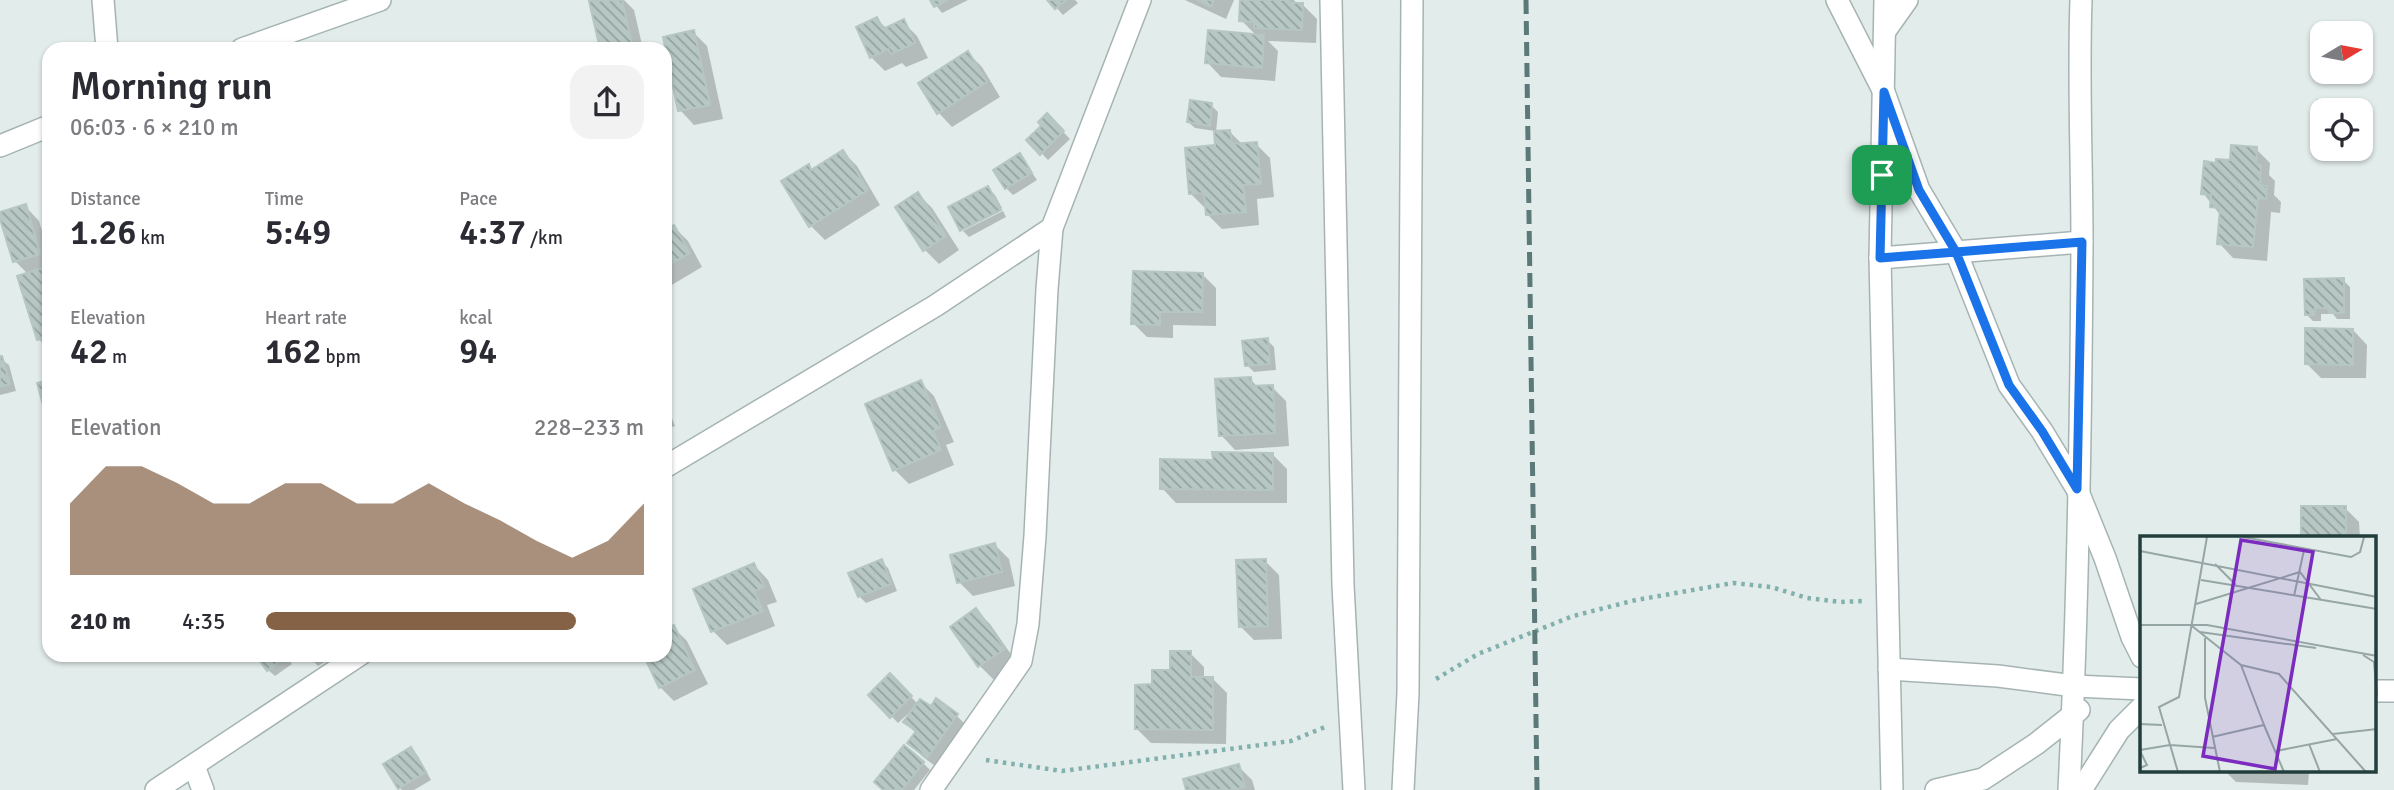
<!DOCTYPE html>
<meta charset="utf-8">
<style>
body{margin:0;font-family:Signika,sans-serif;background:#f2f2f3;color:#2b2b33;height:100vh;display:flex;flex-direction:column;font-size:26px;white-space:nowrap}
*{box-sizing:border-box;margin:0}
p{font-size:23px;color:#7c7c81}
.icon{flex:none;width:38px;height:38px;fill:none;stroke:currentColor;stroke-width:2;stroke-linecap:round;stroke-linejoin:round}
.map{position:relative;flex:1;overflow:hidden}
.details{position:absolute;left:42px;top:42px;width:630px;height:620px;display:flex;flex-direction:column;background:#fff;border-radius:21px;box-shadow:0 2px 5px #0004}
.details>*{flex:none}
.needle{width:46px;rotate:80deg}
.controls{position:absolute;left:2310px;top:21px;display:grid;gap:14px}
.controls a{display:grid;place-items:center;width:63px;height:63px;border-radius:14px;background:#fff;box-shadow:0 2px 5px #0004;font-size:35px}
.pin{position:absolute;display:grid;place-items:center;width:60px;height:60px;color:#fff;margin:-30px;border-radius:14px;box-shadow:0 4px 10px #0006}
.round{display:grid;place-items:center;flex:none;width:74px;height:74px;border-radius:21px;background:#f2f2f3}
.head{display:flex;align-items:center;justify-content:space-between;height:119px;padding:0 28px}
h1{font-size:38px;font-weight:600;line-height:52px}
.figures{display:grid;grid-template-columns:repeat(3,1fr);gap:10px;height:119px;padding:7px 28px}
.figures div{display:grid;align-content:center}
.figures b{font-size:35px;font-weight:600}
.figures small{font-size:19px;font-weight:400}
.figures p{font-size:19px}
.chart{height:196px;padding:14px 28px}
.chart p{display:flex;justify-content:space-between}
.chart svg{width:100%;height:126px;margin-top:7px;fill:#856245;opacity:.7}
ul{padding:0 28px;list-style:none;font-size:23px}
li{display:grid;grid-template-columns:112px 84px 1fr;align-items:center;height:52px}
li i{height:18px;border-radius:9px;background:#856245}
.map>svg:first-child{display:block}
.shadow{fill:#0003}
.building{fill:url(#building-back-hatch);stroke:#b5c6c3;stroke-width:2}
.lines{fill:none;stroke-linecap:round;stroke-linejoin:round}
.minor-casing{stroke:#a5b4b3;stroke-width:24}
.path{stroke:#82b0ad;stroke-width:4.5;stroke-dasharray:3.5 5;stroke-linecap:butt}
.minor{stroke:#fff;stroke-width:21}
.rail{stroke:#5c7979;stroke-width:5;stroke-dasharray:14 7;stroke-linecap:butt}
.route-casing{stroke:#fff;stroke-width:14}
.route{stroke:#1a73e8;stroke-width:9}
.inset-road{fill:none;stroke:#95a6a5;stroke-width:2}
.view{fill:#7b2cbf;fill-opacity:0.15;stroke:#7b2cbf;stroke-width:3.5}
.inset-edge{fill:none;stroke:#223e3d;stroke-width:3.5}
</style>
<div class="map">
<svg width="2394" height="790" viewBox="0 0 2394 790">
<defs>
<pattern id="building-back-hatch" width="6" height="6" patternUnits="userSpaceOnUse" patternTransform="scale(1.75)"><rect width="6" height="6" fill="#b7c7c4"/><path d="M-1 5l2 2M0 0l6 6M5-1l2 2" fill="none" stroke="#94a3a0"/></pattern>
</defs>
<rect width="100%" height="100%" fill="#e2ecea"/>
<g class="shadow">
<polygon points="600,0 624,0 634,10 643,49 602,49 591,2"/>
<polygon points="932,0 968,0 942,13"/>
<polygon points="1050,0 1075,0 1078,3 1063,15"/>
<polygon points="1185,0 1234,0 1226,19"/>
<polygon points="1241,0 1294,0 1298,5 1303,5 1317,19 1316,43 1268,41 1278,51 1275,81 1221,77 1207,62 1257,36 1241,20"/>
<polygon points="877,19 887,29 903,22 917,36 928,58 906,67 902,63 885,71 871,57"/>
<polygon points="693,32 707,46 723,119 694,125 680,110"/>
<polygon points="968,53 982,67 1000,97 952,127 938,112"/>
<polygon points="2319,101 2356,102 2363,109 2363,135 2361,135 2361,110 2322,110 2322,131 2318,127"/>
<polygon points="1211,105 1218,112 1216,133 1230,132 1243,145 1256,144 1270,158 1274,197 1257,199 1259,225 1222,229 1208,215 1207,207 1205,208 1191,194 1217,147 1215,131 1195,128 1188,122"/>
<polygon points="1047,115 1070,139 1048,160 1029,140 1044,126"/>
<polygon points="2256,149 2270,163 2269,175 2275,181 2274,195 2281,202 2280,213 2271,212 2267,261 2233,258 2219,243 2221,216 2203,193 2217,165 2232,162"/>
<polygon points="843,152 857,166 880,205 825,240 811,226 808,166 813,171"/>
<polygon points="1020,155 1037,180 1013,195 1006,188"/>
<polygon points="988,188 995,195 1002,208 962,228"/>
<polygon points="918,194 932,208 959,250 939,264 925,250"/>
<polygon points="25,206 39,221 49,254 49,350 39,339 28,274 15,261"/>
<polygon points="1003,211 1006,217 969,237 963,231"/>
<polygon points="674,227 688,241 702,267 665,289 665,232"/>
<polygon points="1202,274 1216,288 1216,326 1173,325 1173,338 1147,337 1133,323"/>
<polygon points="2343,280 2350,287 2350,319 2337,319 2333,314 2321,314 2321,321 2313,321 2306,314"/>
<polygon points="2353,330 2367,345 2366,378 2321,378 2306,363"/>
<polygon points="1267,340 1274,347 1276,370 1254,372 1247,365"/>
<polygon points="0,358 9,365 16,391 0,395"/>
<polygon points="1250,379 1259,388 1272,387 1286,401 1289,446 1235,450 1221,435"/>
<polygon points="920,382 934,396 954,442 946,445 954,465 909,484 895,470"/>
<polygon points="665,401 675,426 665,430"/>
<polygon points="1273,455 1287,469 1287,503 1176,503 1162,488 1214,462"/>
<polygon points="2345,508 2359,522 2360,538 2303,538"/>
<polygon points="995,545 1009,559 1015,586 973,596 959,582"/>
<polygon points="881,561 888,568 897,591 866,603 859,596"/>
<polygon points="1265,561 1279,575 1282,639 1254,640 1240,626"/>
<polygon points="754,565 768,580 777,602 767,605 775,626 727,645 713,631"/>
<polygon points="976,610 990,624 1017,663 994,680 980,666 952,627"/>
<polygon points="673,627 687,641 708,684 674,701 660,687 665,654 665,631"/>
<polygon points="1190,653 1204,667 1204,679 1213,679 1227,693 1226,744 1151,743 1137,729 1154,686"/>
<polygon points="285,654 292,664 275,676 268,670"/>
<polygon points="307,654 338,654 318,666"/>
<polygon points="890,676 918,704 931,709 937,701 957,716 971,730 942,771 923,757 909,743 916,733 905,722 912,712 911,711 898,723 871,695"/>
<polygon points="411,749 418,756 431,780 414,790 402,790 400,788"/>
<polygon points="923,763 930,770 914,790 884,790"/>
<polygon points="1238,766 1252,780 1255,790 1188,790"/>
<polygon points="2225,771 2309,771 2308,785 2236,782"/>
</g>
<g class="building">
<polygon points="622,0 633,49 600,49 589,1"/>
<polygon points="930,0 948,0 934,7"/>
<polygon points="1047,0 1066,0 1055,9"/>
<polygon points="1197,0 1214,0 1211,7"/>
<polygon points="1240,0 1289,0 1289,3 1303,3 1302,30 1254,28 1254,22 1239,21"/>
<polygon points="877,17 883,29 904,19 915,43 891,54 888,49 870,58 856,27"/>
<polygon points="694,30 710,105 678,111 663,37"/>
<polygon points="1208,30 1264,35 1262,68 1205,63"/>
<polygon points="968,51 987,82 937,114 918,83"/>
<polygon points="1190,100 1212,103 1210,126 1187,122"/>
<polygon points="2317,100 2357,101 2357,110 2322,110 2322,128 2316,128"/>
<polygon points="1047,113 1064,131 1040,155 1026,140 1041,126 1038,122"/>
<polygon points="1230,130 1232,144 1257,142 1261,184 1243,185 1246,212 1206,215 1204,193 1189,194 1185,148 1215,145 1214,131"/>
<polygon points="2231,145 2257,147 2256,164 2261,165 2260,185 2267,186 2266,199 2258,198 2253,247 2217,244 2220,208 2210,207 2211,195 2201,194 2204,161 2216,163 2216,159 2230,160"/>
<polygon points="843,150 868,190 809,227 781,181 809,164 811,170"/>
<polygon points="1020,153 1032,173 1005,189 993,170"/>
<polygon points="988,186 1001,210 960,231 948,207"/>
<polygon points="918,192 946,236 923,251 895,207"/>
<polygon points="26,204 40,254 13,262 0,219 0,212"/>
<polygon points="674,225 690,253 665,267 665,230"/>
<polygon points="49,266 49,337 37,340 17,276"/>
<polygon points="1133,271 1203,273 1202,312 1160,312 1160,325 1131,324"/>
<polygon points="2344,278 2344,313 2329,313 2328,308 2315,308 2314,315 2305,315 2304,279"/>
<polygon points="2305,328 2353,329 2353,365 2305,364"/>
<polygon points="1268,338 1270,364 1245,366 1242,341"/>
<polygon points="0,356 2,356 10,384 0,387"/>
<polygon points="1251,377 1252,386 1273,385 1275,433 1219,436 1215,379"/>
<polygon points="49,380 49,407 44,409 37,383"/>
<polygon points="921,380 941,427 933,431 941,450 893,471 865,404"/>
<polygon points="1212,452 1273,453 1273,490 1160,489 1160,459 1213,460"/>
<rect x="2301" y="506" width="45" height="32"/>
<polygon points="995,543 1002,572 957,583 950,555"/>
<polygon points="882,559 891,584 858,597 848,573"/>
<polygon points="1266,559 1268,626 1239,627 1236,560"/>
<polygon points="754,563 764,587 754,591 763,611 711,632 693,589"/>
<polygon points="976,608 1005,649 978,667 950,627"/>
<polygon points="674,625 695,670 659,688 643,654 665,654 665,629"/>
<polygon points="1170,651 1191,651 1191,677 1213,677 1213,730 1135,729 1135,685 1152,684 1152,670 1170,670"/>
<polygon points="255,654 286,654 287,656 267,671"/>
<polygon points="890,673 912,696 890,718 868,695"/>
<polygon points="936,698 958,714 927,758 907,743 916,731 903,722 920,699 931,706"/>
<polygon points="904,745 924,762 902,790 883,790 874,782"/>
<polygon points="411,747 426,772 398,789 383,764"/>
<polygon points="1239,764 1245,787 1233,790 1186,790 1183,779"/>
</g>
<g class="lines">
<g class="minor-casing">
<g id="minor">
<polyline points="103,0 107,49"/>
<polyline points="1331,0 1343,585 1354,790"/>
<polyline points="1837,0 1884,92 1919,190 1956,252 2009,385 2042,431 2077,489 2105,558 2132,637 2142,657"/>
<polyline points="1885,0 1880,258 1892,790"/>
<polyline points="1885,31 1907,0"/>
<polyline points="242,49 380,0"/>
<polyline points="0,146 49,126"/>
<polyline points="1880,258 2082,242"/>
<polyline points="665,467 935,306 1052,228"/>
<polyline points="1889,669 1998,676 2074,686 2142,689"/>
<polyline points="2375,691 2394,691"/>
<polyline points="194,766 203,790"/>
<polyline points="156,790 361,654"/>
<polyline points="931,790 1021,661 1028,624 1035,536 1047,289 1052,228 1140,0"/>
<polyline points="1403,790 1408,693 1412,0"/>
<polyline points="1936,790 1983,779 2036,744 2079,710"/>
<path d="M2069,790C2078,608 2081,426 2082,244C2082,162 2078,81 2081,0"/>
<polyline points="2081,790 2119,730 2142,707"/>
</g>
</g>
<g class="path">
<polyline points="1436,679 1478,654 1573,616 1636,600 1733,583 1771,587 1807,598 1841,602 1863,601"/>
<polyline points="986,760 1062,771 1291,741 1325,727"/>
</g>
<use href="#minor" class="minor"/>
<polyline class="rail" points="1526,0 1537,790"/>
</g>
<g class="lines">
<g class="route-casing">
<polyline id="route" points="1882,175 1880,258 1956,252 2009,385 2042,431 2077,489 2082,242 1956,252 1919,190 1884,92 1882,175"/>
</g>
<use href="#route" class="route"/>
</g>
<g transform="translate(2140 536)">
<rect width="236" height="236" fill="#e2ecea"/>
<path class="inset-road" d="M103,1L211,21L220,16L224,1M0,15L237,61M75,28L96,49M61,44L237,73M154,60L164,14M56,68L160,36L181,64M0,89H67L237,120M52,90L101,129L139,138L226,236M60,96L176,112M65,102V162L80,236M223,119L234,126L237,160M101,129L124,189M0,188L22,189M193,198L237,193M72,201L124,189L144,236M169,208L180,236M0,214L30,209L74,212M0,215L7,229L0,232M136,215L197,203M38,236L19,171L39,161L67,1"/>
<path class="view" d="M101,4L173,16L135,233L63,220Z"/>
<rect width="236" height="236" class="inset-edge"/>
</g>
</svg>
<div class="controls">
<a><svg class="needle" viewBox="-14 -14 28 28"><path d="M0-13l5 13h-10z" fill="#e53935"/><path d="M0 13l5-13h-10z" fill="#7c7c81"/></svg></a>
<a><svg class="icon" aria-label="locate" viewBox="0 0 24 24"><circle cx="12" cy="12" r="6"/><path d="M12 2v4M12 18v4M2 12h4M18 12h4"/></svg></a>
</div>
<div class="pin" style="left:1882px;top:175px;background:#1e9e55"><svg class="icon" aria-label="arrive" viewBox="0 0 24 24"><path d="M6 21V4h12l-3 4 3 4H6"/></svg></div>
<section class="details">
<div class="head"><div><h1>Morning run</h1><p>06:03 · 6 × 210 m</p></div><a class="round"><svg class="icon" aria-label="share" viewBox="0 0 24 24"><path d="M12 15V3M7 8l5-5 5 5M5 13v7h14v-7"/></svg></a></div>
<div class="figures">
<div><p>Distance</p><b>1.26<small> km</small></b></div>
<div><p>Time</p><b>5:49</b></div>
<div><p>Pace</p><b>4:37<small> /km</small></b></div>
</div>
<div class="figures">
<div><p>Elevation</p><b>42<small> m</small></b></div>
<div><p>Heart rate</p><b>162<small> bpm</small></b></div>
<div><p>kcal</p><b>94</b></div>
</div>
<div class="chart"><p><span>Elevation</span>228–233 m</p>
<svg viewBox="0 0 160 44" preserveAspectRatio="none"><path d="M0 44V19L10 6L20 6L30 12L40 19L50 19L60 12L70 12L80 19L90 19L100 12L110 19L120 25L130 32L140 38L150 32L160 19V44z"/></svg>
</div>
<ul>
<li><b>210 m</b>4:35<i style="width:82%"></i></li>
</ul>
</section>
</div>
